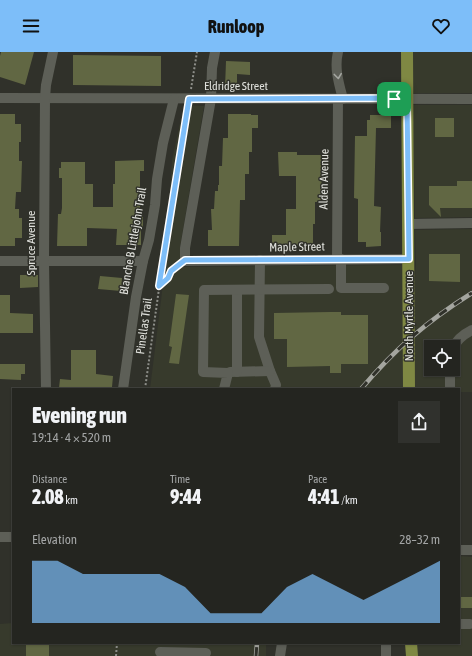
<!DOCTYPE html>
<meta charset="utf-8">
<style>
body{margin:0;font-family:"Asap Condensed",sans-serif;background:#30312d;color:#f1f3f6;height:100vh;display:flex;flex-direction:column;font-size:15px;white-space:nowrap}
*{box-sizing:border-box;margin:0}
p{font-size:13px;color:#a3a5a5}
.icon{flex:none;width:22px;height:22px;fill:none;stroke:currentColor;stroke-width:2;stroke-linecap:round;stroke-linejoin:round}
.map{position:relative;flex:1;overflow:hidden}
.details{position:absolute;left:12px;top:336px;width:448px;height:256px;display:flex;flex-direction:column;background:#242520;border-radius:0px;box-shadow:0 1px 3px #0004,0 0 0 1px #41423e}
.details>*{flex:none}
.tools{position:absolute;left:424px;top:288px;display:grid;gap:8px}
.tools a{display:grid;place-items:center;width:36px;height:36px;border-radius:0px;background:#242520;box-shadow:0 1px 3px #0004,0 0 0 1px #41423e;font-size:20px}
.pin{position:absolute;display:grid;place-items:center;width:34px;height:34px;color:#fff;margin:-17px;border-radius:8px;box-shadow:0 2px 6px #0006}
.round{display:grid;place-items:center;flex:none;width:42px;height:42px;border-radius:0px;background:#30312d}
.headline{display:flex;align-items:center;justify-content:space-between;height:68px;padding:0 20px}
h1{font-size:22px;font-weight:800;line-height:30px}
.metrics{display:grid;grid-template-columns:repeat(3,1fr);gap:6px;height:68px;padding:4px 20px}
.metrics div{display:grid;align-content:center}
.metrics b{font-size:20px;font-weight:800}
.metrics small{font-size:11px;font-weight:400}
.metrics p{font-size:11px}
.chart{height:112px;padding:8px 20px}
.chart p{display:flex;justify-content:space-between}
.chart svg{width:100%;height:72px;margin-top:4px;fill:#7dbef9;opacity:.7}
header{display:flex;justify-content:space-between;align-items:center;height:52px;padding:0 20px;background:#7dbef9;color:#111;font-size:18px;font-weight:800}
.map>svg:first-child{display:block}
.built{fill:#373a2c;fill-rule:evenodd}
.building{fill:#616743}
.lines{fill:none;stroke-linecap:round;stroke-linejoin:round}
.path{stroke:#8d8e89;stroke-width:2;stroke-dasharray:2 2;stroke-linecap:butt}
.minor{stroke:#5d5f57;stroke-width:10}
.major{stroke:#7f8843;stroke-width:12}
.rail-casing{stroke:#a4a59f;stroke-width:4.5}
.rail{stroke:#30312a;stroke-width:3;stroke-dasharray:9;stroke-linecap:butt}
.oneway{stroke:#a4a6a0}
.route-casing{stroke:#fff;stroke-width:8}
.route{stroke:#7dbef9;stroke-width:5}
.labels{text-anchor:middle;stroke-width:3;stroke-linejoin:round;paint-order:stroke}
.street-label{font-size:12px;fill:#dfe0db;stroke:#30312a}
</style>
<header><svg class="icon" aria-label="menu" viewBox="0 0 24 24"><path d="M4 6h16M4 12h16M4 18h16"/></svg>Runloop<svg class="icon" aria-label="heart" viewBox="0 0 24 24"><path d="M12 20l-8-8c-3-5 5-10 8-4 3-6 11-1 8 4z"/></svg></header>
<div class="map">
<svg width="472" height="604" viewBox="0 0 472 604">
<rect width="100%" height="100%" fill="#30312a"/>
<g class="built">
<polygon points="412,0 472,0 472,41 413,41"/>
<polygon points="184,53 204,54 180,195 180,215 403,213 403,337 150,337 165,216 172,108"/>
<polygon points="413,53 472,53 472,165 415,166"/>
<path d="M472,177V340H459V337H414V240L416,211L415,178ZM431,295H453V317H431Z"/>
<polygon points="459,504 472,505 472,604 417,604 417,591 459,591"/>
<polygon points="13,571 13,591 266,591 266,604 0,604 0,572"/>
</g>
<g class="building">
<polygon points="1,0 34,0 25,33 0,25 0,4"/>
<polygon points="73,3 161,4 161,34 73,33"/>
<polygon points="226,9 250,10 250,23 237,22 237,36 225,36"/>
<polygon points="0,62 15,62 15,72 21,72 21,90 19,90 19,109 22,109 21,140 16,140 15,157 19,157 19,166 22,166 22,186 15,186 15,194 0,194"/>
<polygon points="228,62 251,62 251,63 258,63 258,76 252,76 252,100 249,100 249,122 245,122 245,148 240,148 239,194 208,194 208,178 212,178 211,157 214,157 215,139 218,139 218,133 219,133 219,114 222,114 223,86 228,86"/>
<polygon points="370,63 391,63 391,76 376,76 374,154 381,155 380,180 381,180 381,194 366,195 366,190 358,190 358,147 354,146 355,84 367,84 367,68 370,68"/>
<rect x="435" y="66" width="19" height="19"/>
<polygon points="278,100 297,100 297,103 321,103 322,150 315,150 315,172 313,172 313,193 272,193 272,183 286,183 286,157 296,157 296,124 279,124"/>
<polygon points="144,108 144,119 140,119 140,156 143,156 143,176 141,176 141,193 116,193 117,177 87,176 87,194 57,194 58,162 61,162 62,156 62,126 59,126 59,116 61,116 61,110 85,110 85,132 93,132 93,155 113,155 113,132 115,132 115,109"/>
<polygon points="457,129 472,129 472,156 440,156 441,165 429,153 429,134 457,134"/>
<polygon points="429,202 460,202 460,230 429,229"/>
<polygon points="20,223 38,223 38,235 20,236"/>
<polygon points="100,224 122,226 121,239 98,237"/>
<polygon points="176,242 189,243 179,312 169,311 172,295 169,294"/>
<polygon points="0,243 10,243 10,261 33,262 33,281 0,281"/>
<polygon points="330,260 341,260 341,263 368,263 368,312 341,312 341,321 330,321 330,314 287,315 287,287 274,287 274,261"/>
<polygon points="71,298 96,298 96,322 113,324 112,335 108,335 107,337 59,336 60,327 71,328"/>
<polygon points="0,312 25,312 25,322 21,322 21,328 0,327"/>
<rect x="461" y="545" width="11" height="11"/>
<rect x="26" y="591" width="23" height="13"/>
</g>
<g class="lines">
<g class="path">
<polyline points="191,37 197,0"/>
<polyline points="160,234 168,226 171,219 178,214"/>
<polyline points="145,337 163,208 187,55"/>
<polyline points="116,604 117,591"/>
</g>
<g class="minor">
<polyline points="215,0 212,16 211,47 185,196 185,209 409,207"/>
<path d="M338,0C334,16 339,32 343,47"/>
<polyline points="0,46 472,47"/>
<polyline points="408,172 472,171"/>
<polyline points="337,207 338,47"/>
<polyline points="341,207 341,236 384,236"/>
<polyline points="260,208 259,285 270,319 276,333 275,337"/>
<polyline points="0,209 143,209"/>
<path d="M453,296C457,287 464,282 472,278"/>
<polyline points="230,320 270,319"/>
<polyline points="237,320 237,238"/>
<polyline points="46,337 44,209 45,46 46,33 53,0"/>
<polyline points="123,337 136,245 143,209 149,188 155,153 157,127 163,91 174,47"/>
<polyline points="224,337 228,321 203,320 204,238 329,237"/>
<polyline points="450,337 450,317"/>
<polyline points="0,485 13,485"/>
<polyline points="459,498 472,498"/>
<polyline points="459,572 470,572"/>
<polyline points="160,600 206,601"/>
<polyline points="280,604 282,591"/>
<polyline points="386,604 386,591"/>
</g>
<g class="major">
<polyline points="407,0 409,337"/>
<polyline points="411,591 412,604"/>
</g>
<g class="rail-casing">
<g id="rail">
<path d="M361,337C395,297 427,269 472,241"/>
<polyline points="256,604 257,591"/>
</g>
</g>
<use href="#rail" class="rail"/>
</g>
<defs><path id="oneway-chevron" d="M-2-3.5L2.5 0L-2 3.5" fill="none" stroke-width="1.6" stroke-linecap="round" stroke-linejoin="round"/></defs>
<use class="oneway" href="#oneway-chevron" transform="translate(338 24) rotate(83)"/>
<g class="lines">
<g class="route-casing">
<polygon id="route" points="407,46 409,207 185,208 171,219 168,226 159,234 189,47"/>
</g>
<use href="#route" class="route"/>
</g>
<g class="labels">
<g class="street-label">
<text x="236" y="38">Eldridge Street</text>
<text transform="translate(324 127) rotate(-89)" y="4">Alden Avenue</text>
<text transform="translate(133 189) rotate(-80)" y="4">Blanche B Littlejohn Trail</text>
<text transform="translate(31 191) rotate(-90)" y="4">Spruce Avenue</text>
<text transform="translate(297 195) rotate(-1)" y="4">Maple Street</text>
<text transform="translate(409 264) rotate(-90)" y="4">North Myrtle Avenue</text>
<text transform="translate(144 274) rotate(-82)" y="4">Pinellas Trail</text>
</g>
</g>
</svg>
<div class="tools">
<a><svg class="icon" aria-label="locate" viewBox="0 0 24 24"><circle cx="12" cy="12" r="6"/><path d="M12 2v4M12 18v4M2 12h4M18 12h4"/></svg></a>
</div>
<div class="pin" style="left:394px;top:47px;background:#1e9e55"><svg class="icon" aria-label="arrive" viewBox="0 0 24 24"><path d="M6 21V4h12l-3 4 3 4H6"/></svg></div>
<section class="details">
<div class="headline"><div><h1>Evening run</h1><p>19:14 · 4 × 520 m</p></div><a class="round"><svg class="icon" aria-label="share" viewBox="0 0 24 24"><path d="M12 15V3M7 8l5-5 5 5M5 13v7h14v-7"/></svg></a></div>
<div class="metrics">
<div><p>Distance</p><b>2.08<small> km</small></b></div>
<div><p>Time</p><b>9:44</b></div>
<div><p>Pace</p><b>4:41<small> /km</small></b></div>
</div>
<div class="chart"><p><span>Elevation</span>28–32 m</p>
<svg viewBox="0 0 160 44" preserveAspectRatio="none"><path d="M0 44V6L10 6L20 14L30 14L40 14L50 14L60 22L70 38L80 38L90 38L100 22L110 14L120 22L130 30L140 22L150 14L160 6V44z"/></svg>
</div>
</section>
</div>
